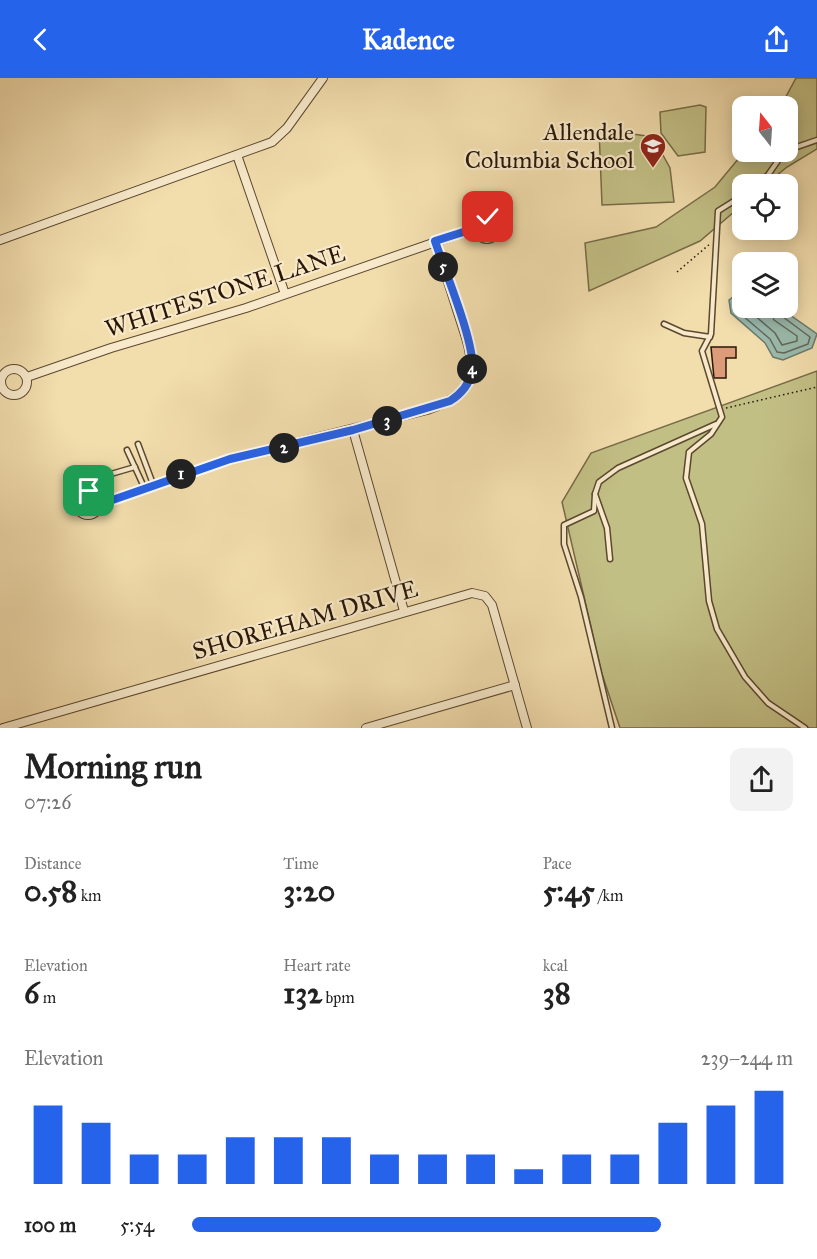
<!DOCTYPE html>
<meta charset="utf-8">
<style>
body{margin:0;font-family:"IM FELL Great Primer",serif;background:#f2f2f2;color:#222;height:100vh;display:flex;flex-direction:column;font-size:22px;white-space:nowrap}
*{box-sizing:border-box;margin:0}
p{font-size:20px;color:#767676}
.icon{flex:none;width:33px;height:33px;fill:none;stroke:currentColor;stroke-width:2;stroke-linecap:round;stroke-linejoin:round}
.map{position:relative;height:650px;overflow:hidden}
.details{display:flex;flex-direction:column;background:#fff;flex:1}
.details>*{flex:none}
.needle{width:39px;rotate:343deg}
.tools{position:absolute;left:732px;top:18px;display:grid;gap:12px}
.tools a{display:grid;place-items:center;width:66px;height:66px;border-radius:12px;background:#fff;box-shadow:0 3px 15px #0003;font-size:30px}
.pin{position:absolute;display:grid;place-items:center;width:51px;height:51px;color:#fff;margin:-26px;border-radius:12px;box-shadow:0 3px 9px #0006}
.km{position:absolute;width:30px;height:30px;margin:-15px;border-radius:50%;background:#222;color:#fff;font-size:16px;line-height:30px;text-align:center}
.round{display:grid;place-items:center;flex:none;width:63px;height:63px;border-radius:12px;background:#f2f2f2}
.head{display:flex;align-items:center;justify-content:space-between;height:102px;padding:0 24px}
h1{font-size:33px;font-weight:700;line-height:45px}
.figures{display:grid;grid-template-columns:repeat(3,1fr);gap:9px;height:102px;padding:6px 24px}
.figures div{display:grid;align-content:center}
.figures b{font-size:30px;font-weight:700}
.figures small{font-size:16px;font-weight:400}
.figures p{font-size:16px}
.chart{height:168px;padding:12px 24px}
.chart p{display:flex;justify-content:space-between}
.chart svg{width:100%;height:108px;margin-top:6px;stroke:#2563eb;stroke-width:6}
ul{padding:0 24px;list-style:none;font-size:20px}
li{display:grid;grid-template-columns:96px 72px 1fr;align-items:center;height:45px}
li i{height:15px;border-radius:8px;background:#2563eb}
header{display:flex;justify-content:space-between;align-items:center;height:78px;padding:0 24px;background:#2563eb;color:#fff;font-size:27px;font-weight:700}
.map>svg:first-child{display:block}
.green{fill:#c2bf85;stroke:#766a46;stroke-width:1.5}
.water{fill:#9bbbae;stroke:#6d796b;stroke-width:1.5}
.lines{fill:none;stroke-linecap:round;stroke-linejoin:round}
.shore{stroke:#62685a;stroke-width:1.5}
.building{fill:#dd9c79;stroke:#291606;stroke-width:1.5}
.service-casing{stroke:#5b4830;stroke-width:7}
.minor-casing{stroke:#5b4830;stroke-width:10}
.path{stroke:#291606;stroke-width:1.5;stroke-dasharray:1.5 3;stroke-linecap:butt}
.service{stroke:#f7e9ca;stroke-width:4}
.minor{stroke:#f7e9ca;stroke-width:8}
.route-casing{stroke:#fff;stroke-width:12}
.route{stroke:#2563eb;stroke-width:8}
.labels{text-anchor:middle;stroke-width:4.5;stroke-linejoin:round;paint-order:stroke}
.poi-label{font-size:24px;fill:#291606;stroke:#f7e9ca;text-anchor:end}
.street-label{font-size:24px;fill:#291606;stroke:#f7e9ca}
</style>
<header><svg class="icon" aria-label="back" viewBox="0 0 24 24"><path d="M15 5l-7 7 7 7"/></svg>Kadence<svg class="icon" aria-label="share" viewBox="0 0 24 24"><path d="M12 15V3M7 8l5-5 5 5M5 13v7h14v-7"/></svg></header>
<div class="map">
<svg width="817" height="650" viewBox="0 0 817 650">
<rect width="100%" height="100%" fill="#f2ddad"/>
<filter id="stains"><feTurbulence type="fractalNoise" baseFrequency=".00333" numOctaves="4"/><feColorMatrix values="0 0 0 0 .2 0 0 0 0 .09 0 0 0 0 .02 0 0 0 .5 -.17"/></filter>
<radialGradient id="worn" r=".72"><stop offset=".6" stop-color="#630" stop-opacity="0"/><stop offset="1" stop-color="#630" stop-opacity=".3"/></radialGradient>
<g class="green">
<polygon points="796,0 817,0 817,71 787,89 766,106 742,106 742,127 700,163 589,213 585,165 656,149 715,109 744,74 788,74 788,28 781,28"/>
<polygon points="700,27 706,29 705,74 678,78 661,55 660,34"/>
<polygon points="599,51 653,59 670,90 674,124 602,127"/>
<polygon points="817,293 817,650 620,650 602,596 562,424 591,375"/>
</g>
<polygon class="water" points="742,212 742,230 780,230 817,256 812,270 783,282 773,279 765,265 731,235 729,222"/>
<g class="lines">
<g class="shore">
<polyline points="742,220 736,225 736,232 770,261 777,274 784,275 808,266 810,259 779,236 777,230"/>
<polyline points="746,230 775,255 782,267 797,263 797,258 774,242 769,230"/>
</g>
</g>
<polygon class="building" points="711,269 736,269 736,280 726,280 726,300 714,300"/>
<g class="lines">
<g class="service-casing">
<g id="service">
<polyline points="788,72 817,62"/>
<polyline points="757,106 768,97 784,74"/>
<polyline points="742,118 718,133 711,256 702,273 722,339 711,356 689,374 686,400 702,446 709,523 717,551 745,599 768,625 805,650"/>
<polyline points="664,246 684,255 710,259"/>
<polyline points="138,366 153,406"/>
<polyline points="127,372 144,409"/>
<polyline points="97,416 104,398 135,389"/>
<polyline points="595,416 594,433 564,447 564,466 581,519 612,650"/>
<polyline points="610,481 607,450 595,416 599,404 618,390 716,346"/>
</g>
</g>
<g class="minor-casing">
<g id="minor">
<polyline points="237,77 285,216"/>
<circle cx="487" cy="150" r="11"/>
<polyline points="0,162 272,64 287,50 323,0"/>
<circle cx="14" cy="304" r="13"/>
<polyline points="27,299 111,270 246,230 476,150"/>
<polyline points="353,352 404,533"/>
<circle cx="88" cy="425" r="12"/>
<path d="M101,426L230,381L427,332C484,313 475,286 459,238C451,213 443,188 435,163"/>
<polyline points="3,650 472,515 485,518 492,527 527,650"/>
<polyline points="366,650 515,607"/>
</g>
</g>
<g class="path">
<polyline points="677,194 711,165"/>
<polyline points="726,330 817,309"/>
</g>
<use href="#service" class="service"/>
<use href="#minor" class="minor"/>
</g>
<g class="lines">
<g class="route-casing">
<path id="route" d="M89,413L97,416L101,426L230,381L353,352L450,323C461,316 469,307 472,294C477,269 444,191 435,163L476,150L481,141L488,139"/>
</g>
<use href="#route" class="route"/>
</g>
<defs>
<g id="school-pin" transform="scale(1.35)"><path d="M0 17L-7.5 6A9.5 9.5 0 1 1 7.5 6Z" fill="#8f2418" stroke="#f7e9ca"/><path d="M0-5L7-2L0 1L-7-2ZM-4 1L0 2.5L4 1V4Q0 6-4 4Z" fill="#fff"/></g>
</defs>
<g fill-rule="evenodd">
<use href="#school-pin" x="653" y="68"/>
</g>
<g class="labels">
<g class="poi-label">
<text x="634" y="62">Allendale<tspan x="634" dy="28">Columbia School</tspan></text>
</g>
<g class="street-label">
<text transform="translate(225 213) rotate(-18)" y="8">WHITESTONE LANE</text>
<text transform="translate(305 542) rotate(-16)" y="8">SHOREHAM DRIVE</text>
</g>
</g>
<rect width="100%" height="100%" filter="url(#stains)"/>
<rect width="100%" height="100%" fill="url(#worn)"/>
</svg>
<div class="tools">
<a><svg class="needle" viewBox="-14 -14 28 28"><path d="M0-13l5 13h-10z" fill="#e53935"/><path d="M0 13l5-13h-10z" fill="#767676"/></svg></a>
<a><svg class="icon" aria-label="locate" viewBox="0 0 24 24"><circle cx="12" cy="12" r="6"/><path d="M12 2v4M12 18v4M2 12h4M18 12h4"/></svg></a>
<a><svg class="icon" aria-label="layers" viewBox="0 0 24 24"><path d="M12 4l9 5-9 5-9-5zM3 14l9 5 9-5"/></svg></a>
</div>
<div class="pin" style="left:89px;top:413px;background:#1e9e55"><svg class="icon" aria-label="arrive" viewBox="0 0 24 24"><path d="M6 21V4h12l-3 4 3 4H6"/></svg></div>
<div class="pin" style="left:488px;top:139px;background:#d93025"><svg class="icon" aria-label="check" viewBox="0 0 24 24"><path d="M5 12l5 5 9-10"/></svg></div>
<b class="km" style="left:181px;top:396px">1</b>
<b class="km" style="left:284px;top:370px">2</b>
<b class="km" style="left:387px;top:343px">3</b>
<b class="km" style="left:472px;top:291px">4</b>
<b class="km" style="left:443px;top:189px">5</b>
</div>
<section class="details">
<div class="head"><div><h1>Morning run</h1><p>07:26</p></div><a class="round"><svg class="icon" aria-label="share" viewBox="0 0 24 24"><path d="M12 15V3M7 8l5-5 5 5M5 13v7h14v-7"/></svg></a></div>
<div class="figures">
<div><p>Distance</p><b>0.58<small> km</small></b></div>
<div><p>Time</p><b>3:20</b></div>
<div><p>Pace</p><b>5:45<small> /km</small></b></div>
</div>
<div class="figures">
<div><p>Elevation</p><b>6<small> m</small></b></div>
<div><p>Heart rate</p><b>132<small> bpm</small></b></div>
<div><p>kcal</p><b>38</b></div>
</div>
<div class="chart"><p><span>Elevation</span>239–244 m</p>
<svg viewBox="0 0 160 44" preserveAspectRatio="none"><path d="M5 44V12M15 44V19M25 44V32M35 44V32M45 44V25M55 44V25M65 44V25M75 44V32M85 44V32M95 44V32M105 44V38M115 44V32M125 44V32M135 44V19M145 44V12M155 44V6"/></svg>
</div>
<ul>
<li><b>100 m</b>5:54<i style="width:78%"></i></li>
</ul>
</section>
